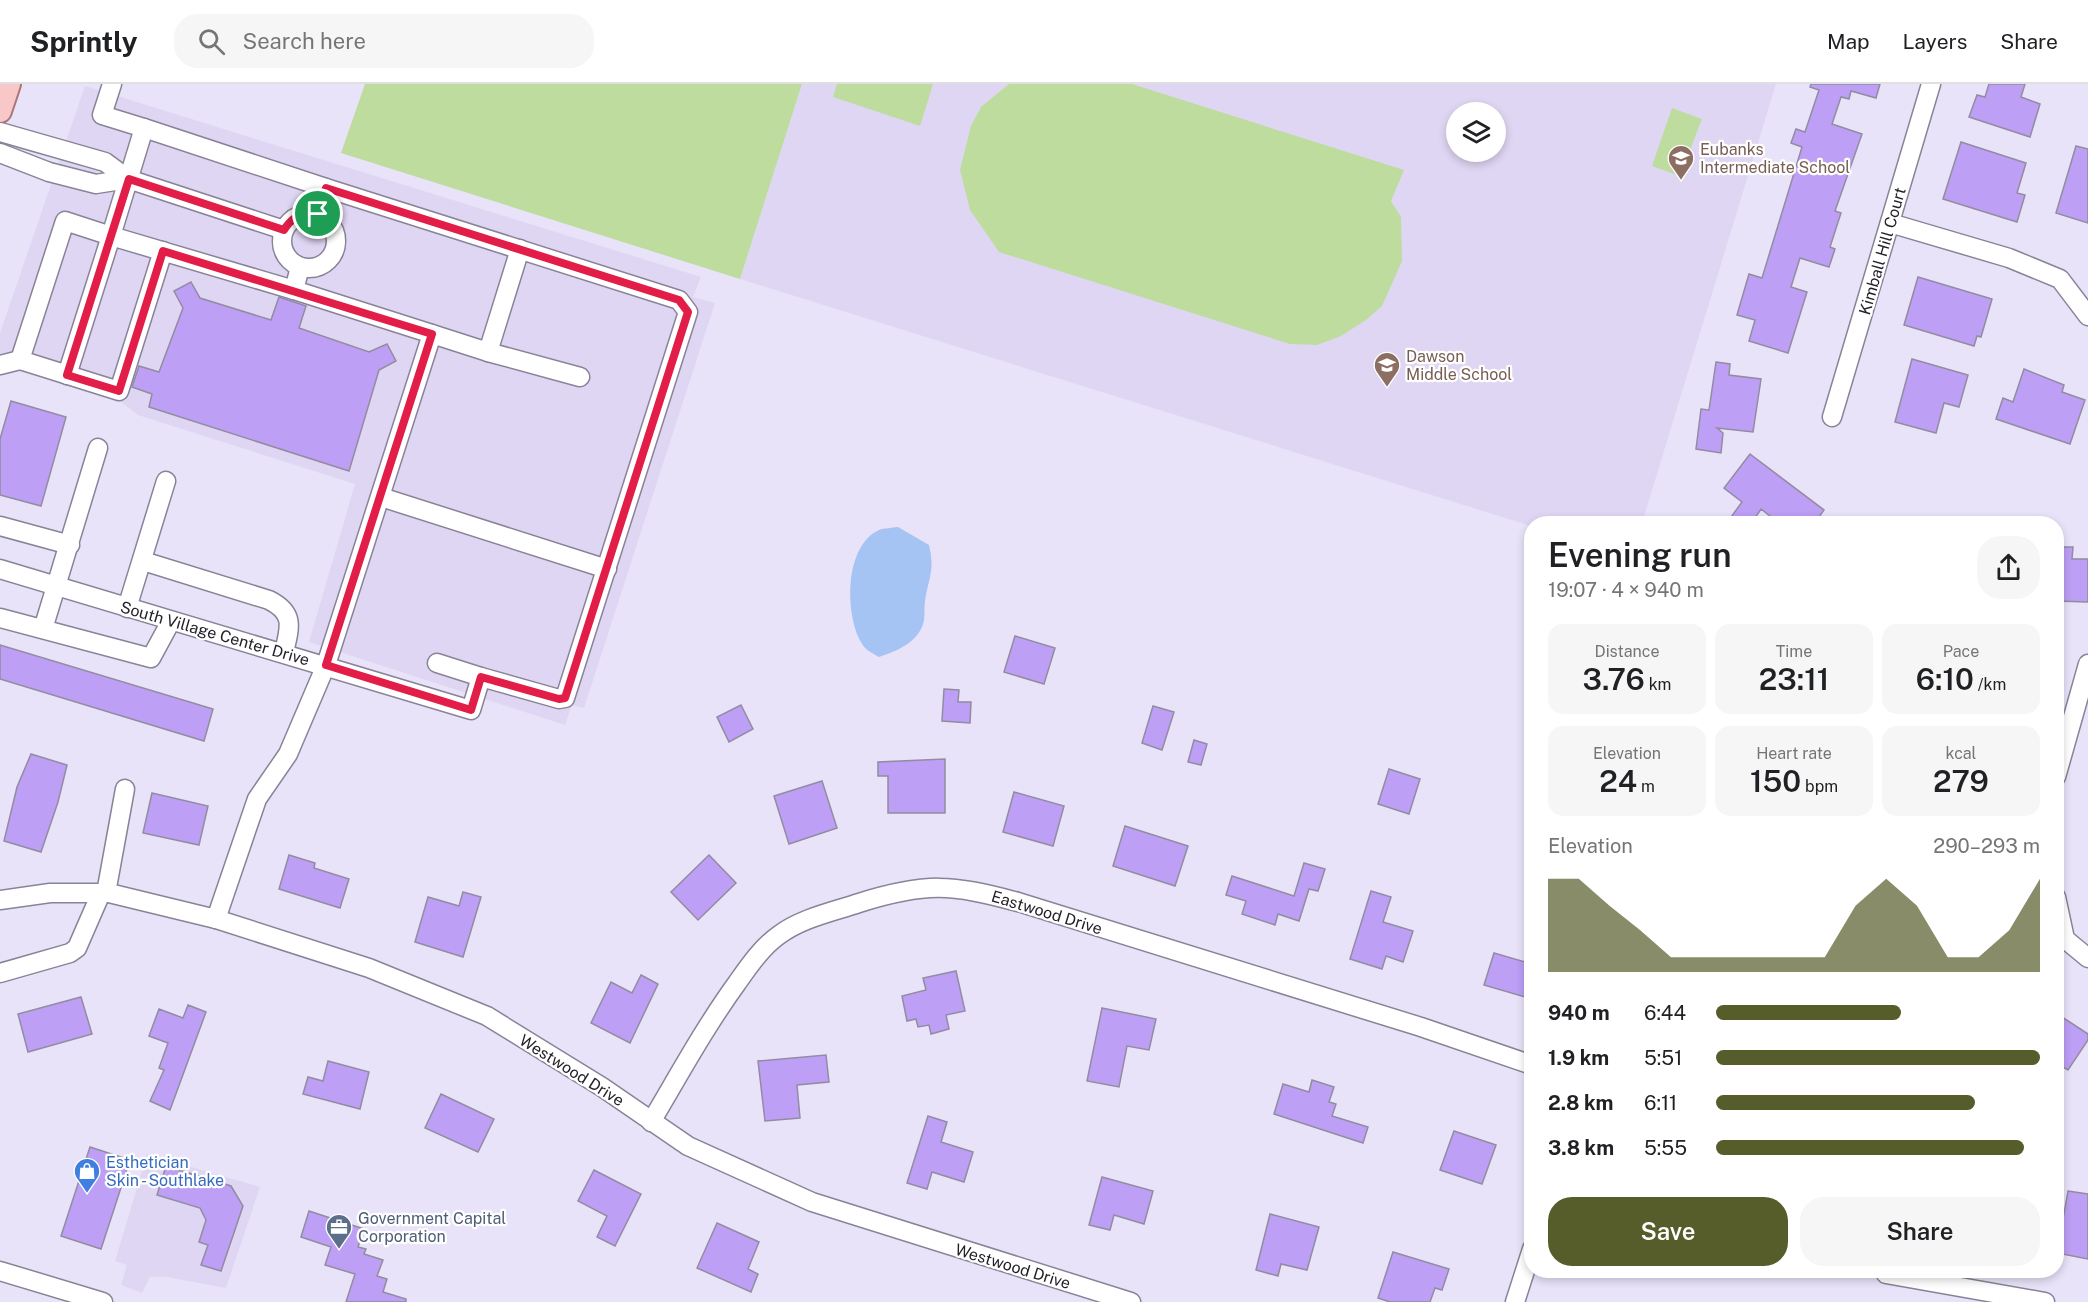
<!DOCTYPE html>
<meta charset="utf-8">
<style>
body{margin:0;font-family:"Public Sans",sans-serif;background:#f6f6f6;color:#202124;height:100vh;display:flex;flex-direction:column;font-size:22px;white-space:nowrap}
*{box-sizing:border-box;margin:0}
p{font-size:20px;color:#757577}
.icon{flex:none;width:33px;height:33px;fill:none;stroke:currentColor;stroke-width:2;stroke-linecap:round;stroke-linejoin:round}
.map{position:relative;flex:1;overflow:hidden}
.drawer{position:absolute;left:1524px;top:432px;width:540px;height:762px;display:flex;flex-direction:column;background:#fff;border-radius:24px;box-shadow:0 3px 9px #0003}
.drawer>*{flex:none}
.fabs{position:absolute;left:1446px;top:18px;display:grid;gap:12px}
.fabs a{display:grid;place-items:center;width:60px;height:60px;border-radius:50%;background:#fff;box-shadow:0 3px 9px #0003;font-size:30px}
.pin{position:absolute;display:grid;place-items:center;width:51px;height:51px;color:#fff;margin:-26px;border:3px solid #fff;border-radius:50%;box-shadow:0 2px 6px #0007}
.round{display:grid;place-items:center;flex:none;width:63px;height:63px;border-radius:24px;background:#f6f6f6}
.summary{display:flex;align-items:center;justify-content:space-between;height:102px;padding:0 24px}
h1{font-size:33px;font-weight:600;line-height:45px}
.metrics{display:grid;grid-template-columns:repeat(3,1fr);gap:9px;height:102px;padding:6px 24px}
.metrics div{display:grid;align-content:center;border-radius:15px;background:#f6f6f6;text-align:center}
.metrics b{font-size:30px;font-weight:600}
.metrics small{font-size:16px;font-weight:400}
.metrics p{font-size:16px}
.chart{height:168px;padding:12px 24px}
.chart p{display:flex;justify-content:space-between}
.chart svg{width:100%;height:108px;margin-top:6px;fill:#565c2a;opacity:.7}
.button{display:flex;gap:12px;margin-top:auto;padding:12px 24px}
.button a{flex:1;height:69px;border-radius:24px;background:#565c2a;color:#fff;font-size:24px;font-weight:600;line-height:69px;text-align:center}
.button a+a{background:#f6f6f6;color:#202124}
ul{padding:0 24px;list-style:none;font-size:20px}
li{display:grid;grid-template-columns:96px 72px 1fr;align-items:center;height:45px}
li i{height:15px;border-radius:8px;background:#565c2a}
header{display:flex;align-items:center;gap:36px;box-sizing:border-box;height:84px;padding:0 30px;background:#fff;border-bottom:2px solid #e0e0e0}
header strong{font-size:28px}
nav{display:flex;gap:33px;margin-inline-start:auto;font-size:21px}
.search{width:420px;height:54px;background:#f6f6f6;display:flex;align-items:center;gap:15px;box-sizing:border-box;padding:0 21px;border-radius:24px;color:#757577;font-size:22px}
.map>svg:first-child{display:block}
.built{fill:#dfd6f3;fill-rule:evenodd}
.green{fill:#bddc9e}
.water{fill:#a5c4f3}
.building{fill:#bd9ff6;stroke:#928ca0;stroke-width:1.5}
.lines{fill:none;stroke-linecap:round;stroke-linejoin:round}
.minor-casing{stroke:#898397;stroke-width:21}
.major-casing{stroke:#ab7477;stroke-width:26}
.minor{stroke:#fff;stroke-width:18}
.major{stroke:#f8c7c7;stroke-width:22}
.route-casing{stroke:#fff;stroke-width:12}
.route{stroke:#e11d48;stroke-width:8}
.labels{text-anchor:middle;stroke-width:4.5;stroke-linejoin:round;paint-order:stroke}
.education-label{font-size:16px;fill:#785e54;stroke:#fff;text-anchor:start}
.street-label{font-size:16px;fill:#242129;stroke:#fff}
.shop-label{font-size:16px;fill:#366cbe;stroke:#fff;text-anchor:start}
.service-label{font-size:16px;fill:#4e5e75;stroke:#fff;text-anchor:start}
</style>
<header>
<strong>Sprintly</strong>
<div class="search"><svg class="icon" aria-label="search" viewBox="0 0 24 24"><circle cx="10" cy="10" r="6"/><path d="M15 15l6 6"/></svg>Search here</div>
<nav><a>Map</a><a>Layers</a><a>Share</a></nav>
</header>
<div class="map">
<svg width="2088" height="1218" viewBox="0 0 2088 1218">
<rect width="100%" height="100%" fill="#e9e3f9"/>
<g class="built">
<path d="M802,0H1776L1642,439L1532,440L1531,442L740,195ZM1456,28H1496V68H1456Z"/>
<polygon points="85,2 701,193 693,213 715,219 584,624 572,621 565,641 309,558 355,400 138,331 108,308 0,279 0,249"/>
<polygon points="147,1070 260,1103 226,1204 167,1193 150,1193 142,1209 121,1201 127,1181 115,1177"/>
</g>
<g class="green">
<polygon points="365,0 802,0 740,195 341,69"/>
<polygon points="837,0 933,0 920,42 833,13"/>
<polygon points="1009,0 1132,0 1404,86 1391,117 1401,133 1402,177 1382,222 1366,236 1341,252 1317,261 1290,260 999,168 970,126 960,86 971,42 981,23"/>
<polygon points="1672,24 1702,35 1680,92 1652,82"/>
</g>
<path class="water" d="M898,443L929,461C935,487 929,492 925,517C924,523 925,530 924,536C920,558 897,567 879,573C872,569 865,566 861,558C845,530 844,462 879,446C884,444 893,444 898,443Z"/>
<g class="building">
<polygon points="1811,0 1880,0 1876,14 1851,7 1849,15 1841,13 1832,40 1862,50 1835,127 1841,129 1830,163 1835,165 1829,183 1800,174 1791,203 1807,208 1788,269 1749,257 1755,236 1737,231 1749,190 1762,194 1802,63 1791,59 1796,45 1805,48 1819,6 1810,3"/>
<polygon points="1989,0 2025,0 2021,13 2040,20 2030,53 1969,33 1977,11 1985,13"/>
<polygon points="1961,58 2026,79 2017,109 2025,111 2017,138 1943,115"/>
<polygon points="2076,62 2088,65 2088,139 2056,129"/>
<polygon points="1918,193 1992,215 1981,253 1977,252 1974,262 1904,241"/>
<polygon points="191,198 200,214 271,236 279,213 306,222 299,244 369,268 387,260 396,277 379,286 349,387 149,323 152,310 132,303 139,282 159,288 183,224 174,207"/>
<polygon points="1912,275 1968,291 1959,323 1944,319 1936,349 1895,338"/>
<polygon points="1716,278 1730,280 1729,291 1761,295 1753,348 1717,344 1723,349 1721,369 1696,365 1701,325 1709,326"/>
<polygon points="2024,285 2064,301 2062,308 2085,316 2070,360 1996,335 2003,314 2013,318"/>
<polygon points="11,317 66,333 41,422 0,411 0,355"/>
<polygon points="1750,370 1824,426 1814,440 1780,440 1761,425 1751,440 1726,440 1742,418 1724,404"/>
<polygon points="2056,463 2073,463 2072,475 2088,475 2088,518 2056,517"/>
<polygon points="1015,552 1055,564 1044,600 1004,588"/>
<polygon points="0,561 213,625 204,657 0,595"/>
<polygon points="944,605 959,606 958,618 971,618 970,639 942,637"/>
<polygon points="741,621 753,645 729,658 717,633"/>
<polygon points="1153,622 1174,628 1162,666 1142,659"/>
<polygon points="1194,656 1207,660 1201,681 1188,678"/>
<polygon points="31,670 67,681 58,718 41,768 4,757 17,703"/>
<polygon points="945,675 945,729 888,729 888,692 878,692 878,678"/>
<polygon points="1389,685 1420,695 1409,730 1378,720"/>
<polygon points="822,697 837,744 789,760 774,712"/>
<polygon points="1014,708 1064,722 1053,762 1003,748"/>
<polygon points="152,709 208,722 199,761 143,749"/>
<polygon points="1125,742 1188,762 1175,802 1113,782"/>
<polygon points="289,771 315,779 314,784 349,795 340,824 279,805"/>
<polygon points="709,771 736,799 698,836 671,808"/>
<polygon points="1304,779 1325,785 1318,807 1309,805 1299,837 1278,830 1275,841 1242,830 1246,817 1226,811 1232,792 1294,812"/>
<polygon points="1371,807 1391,813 1383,838 1413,847 1403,878 1386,872 1382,885 1350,875"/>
<polygon points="463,808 481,813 463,873 415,858 428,813 459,822"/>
<polygon points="1494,869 1532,880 1532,915 1484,901"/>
<polygon points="956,887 965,927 946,931 949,945 931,950 929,941 918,943 916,935 907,937 902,912 926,906 923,894"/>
<polygon points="641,891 658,900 630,959 591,939 611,898 632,909"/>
<polygon points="81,913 92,950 28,968 18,930"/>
<polygon points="188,921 206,928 170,1026 150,1017 164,986 159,984 168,959 149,952 159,925 183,934"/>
<polygon points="1102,924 1156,935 1149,966 1127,962 1119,1003 1087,997"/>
<polygon points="2056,929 2088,950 2088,956 2068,986 2056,979"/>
<polygon points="826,971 829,998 797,1001 800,1034 765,1037 758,977"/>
<polygon points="328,977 369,988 360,1025 303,1010 308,993 323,997"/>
<polygon points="1312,996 1334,1003 1329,1018 1336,1020 1332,1032 1368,1043 1363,1059 1274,1030 1283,1000 1309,1008"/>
<polygon points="441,1010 494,1035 478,1068 425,1044"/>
<polygon points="928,1032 947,1038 941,1058 973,1068 964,1098 932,1088 927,1105 907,1099"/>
<polygon points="1454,1047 1496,1061 1482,1100 1440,1086"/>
<polygon points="90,1063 130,1076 101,1165 61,1152"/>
<polygon points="166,1082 231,1102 243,1122 221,1187 201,1181 208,1161 199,1158 206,1136 200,1124 157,1111"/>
<polygon points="594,1086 641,1110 615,1162 597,1153 607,1132 578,1117"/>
<polygon points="1102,1093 1153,1107 1144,1140 1114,1131 1110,1146 1089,1141"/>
<polygon points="2068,1107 2088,1110 2088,1175 2057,1169"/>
<polygon points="309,1127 364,1145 358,1163 366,1165 364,1170 383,1176 377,1192 387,1195 383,1208 406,1215 406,1218 346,1218 355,1190 325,1181 331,1163 301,1153"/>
<polygon points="1270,1130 1319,1143 1307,1186 1281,1180 1278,1192 1256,1186"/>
<polygon points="717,1139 759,1158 748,1185 758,1190 751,1208 697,1184"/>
<polygon points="1393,1168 1449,1185 1442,1206 1435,1204 1430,1218 1390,1218 1378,1214"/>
</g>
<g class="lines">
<g class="minor-casing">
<g id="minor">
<polyline points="112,0 102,31 144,44 111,152 65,137 20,276 119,307 163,167"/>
<polyline points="144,44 326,104"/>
<polyline points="0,48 105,78 128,95 284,146"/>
<polyline points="0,69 49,88 96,100 128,95"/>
<circle cx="309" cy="157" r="27"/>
<polyline points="1890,139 2009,174 2060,195 2088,232"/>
<polyline points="432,250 488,268 520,165"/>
<polyline points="488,268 580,293"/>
<polyline points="0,281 20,276"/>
<polyline points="67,291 111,152 294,206"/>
<polyline points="1832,333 1931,0"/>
<polyline points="381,413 607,485"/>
<polyline points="0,442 70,461"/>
<path d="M143,477L269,516C295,529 290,543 284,568"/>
<polyline points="0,485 471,626 481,593 559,615 565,614 688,228 679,216 326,104 318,130"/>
<polyline points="127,524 166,397"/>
<polyline points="0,534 151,574 171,537"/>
<polyline points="43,545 98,364"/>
<polyline points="437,579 481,593"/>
<polyline points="2056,693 2088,580"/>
<polyline points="106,809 125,705"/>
<polyline points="2056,813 2065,855 2088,874"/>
<polyline points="0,816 50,809 109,809 216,835 369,884 487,932 602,1003 688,1062 812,1118 1131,1218"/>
<polyline points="216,835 257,715 288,670 326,581 432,250 294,206 300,183"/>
<polyline points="0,889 70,869 77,864 101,809"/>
<path d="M651,1038C679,991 705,943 737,899C749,882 762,863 779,851C802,834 832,828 859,819C926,798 951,800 1018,818L1421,943L1532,981"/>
<polyline points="0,1187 103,1218"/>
<polyline points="1886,1190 2045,1218"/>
<polyline points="1515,1218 1532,1165"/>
</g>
</g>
<g class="major-casing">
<polyline id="major" points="0,27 9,0"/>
</g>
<use href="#minor" class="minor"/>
<use href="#major" class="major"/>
</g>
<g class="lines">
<g class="route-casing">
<path id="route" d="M129,95L284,146C292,133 303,127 318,130L326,104L679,216L688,228L565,614L559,615L481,593L471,626L326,581L432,250L163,167L119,307L67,291Z"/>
</g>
<use href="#route" class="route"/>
</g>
<defs>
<g id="school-pin" transform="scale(1.35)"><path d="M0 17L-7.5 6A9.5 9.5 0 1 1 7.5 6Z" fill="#8d6e63" stroke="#fff"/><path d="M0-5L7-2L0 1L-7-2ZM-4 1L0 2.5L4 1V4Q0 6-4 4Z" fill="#fff"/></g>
<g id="shop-pin" transform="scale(1.35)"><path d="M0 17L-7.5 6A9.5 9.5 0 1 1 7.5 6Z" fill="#3f7fe0" stroke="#fff"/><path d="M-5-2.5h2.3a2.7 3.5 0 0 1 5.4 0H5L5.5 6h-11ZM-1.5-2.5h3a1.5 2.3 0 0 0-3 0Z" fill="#fff"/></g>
<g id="office-pin" transform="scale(1.35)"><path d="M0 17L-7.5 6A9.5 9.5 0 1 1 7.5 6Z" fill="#5c6f8a" stroke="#fff"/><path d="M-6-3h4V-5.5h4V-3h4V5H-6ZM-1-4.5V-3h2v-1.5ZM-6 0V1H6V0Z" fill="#fff"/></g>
</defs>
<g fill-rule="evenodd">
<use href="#school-pin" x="1681" y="74"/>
<use href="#school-pin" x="1387" y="281"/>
<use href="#shop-pin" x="87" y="1087"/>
<use href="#office-pin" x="339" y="1143"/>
</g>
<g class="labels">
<g class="education-label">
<text x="1700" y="71">Eubanks<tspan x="1700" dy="18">Intermediate School</tspan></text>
<text x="1406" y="278">Dawson<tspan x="1406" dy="18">Middle School</tspan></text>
</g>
<g class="street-label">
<text transform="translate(1882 167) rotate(-74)" y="6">Kimball Hill Court</text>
<text transform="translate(215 549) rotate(16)" y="6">South Village Center Drive</text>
<text transform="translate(1047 828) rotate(17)" y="6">Eastwood Drive</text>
<text transform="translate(572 986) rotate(32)" y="6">Westwood Drive</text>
<text transform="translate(1013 1182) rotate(17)" y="6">Westwood Drive</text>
</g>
<g class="shop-label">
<text x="106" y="1084">Esthetician<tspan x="106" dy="18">Skin - Southlake</tspan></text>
</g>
<g class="service-label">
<text x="358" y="1140">Government Capital<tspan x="358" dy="18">Corporation</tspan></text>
</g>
</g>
</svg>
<div class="fabs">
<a><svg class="icon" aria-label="layers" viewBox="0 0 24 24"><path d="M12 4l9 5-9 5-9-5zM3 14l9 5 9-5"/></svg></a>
</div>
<div class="pin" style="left:318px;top:130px;background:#1e9e55"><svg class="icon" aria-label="arrive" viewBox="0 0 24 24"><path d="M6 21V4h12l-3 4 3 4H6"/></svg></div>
<section class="drawer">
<div class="summary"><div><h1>Evening run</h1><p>19:07 · 4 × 940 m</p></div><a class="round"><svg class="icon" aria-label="share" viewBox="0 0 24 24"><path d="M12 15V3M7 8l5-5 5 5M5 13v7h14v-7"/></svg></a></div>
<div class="metrics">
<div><p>Distance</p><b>3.76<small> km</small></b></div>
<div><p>Time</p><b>23:11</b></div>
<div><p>Pace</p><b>6:10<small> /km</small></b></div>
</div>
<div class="metrics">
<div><p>Elevation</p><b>24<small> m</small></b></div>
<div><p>Heart rate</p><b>150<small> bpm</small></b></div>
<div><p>kcal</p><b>279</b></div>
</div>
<div class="chart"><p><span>Elevation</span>290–293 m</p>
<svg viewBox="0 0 160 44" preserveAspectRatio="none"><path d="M0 44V6L10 6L20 17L30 27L40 38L50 38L60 38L70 38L80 38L90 38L100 17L110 6L120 17L130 38L140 38L150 27L160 6V44z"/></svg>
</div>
<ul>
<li><b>940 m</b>6:44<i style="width:57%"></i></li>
<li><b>1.9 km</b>5:51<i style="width:100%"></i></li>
<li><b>2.8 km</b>6:11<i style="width:80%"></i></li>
<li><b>3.8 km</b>5:55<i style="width:95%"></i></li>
</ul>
<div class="button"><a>Save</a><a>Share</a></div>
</section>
</div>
